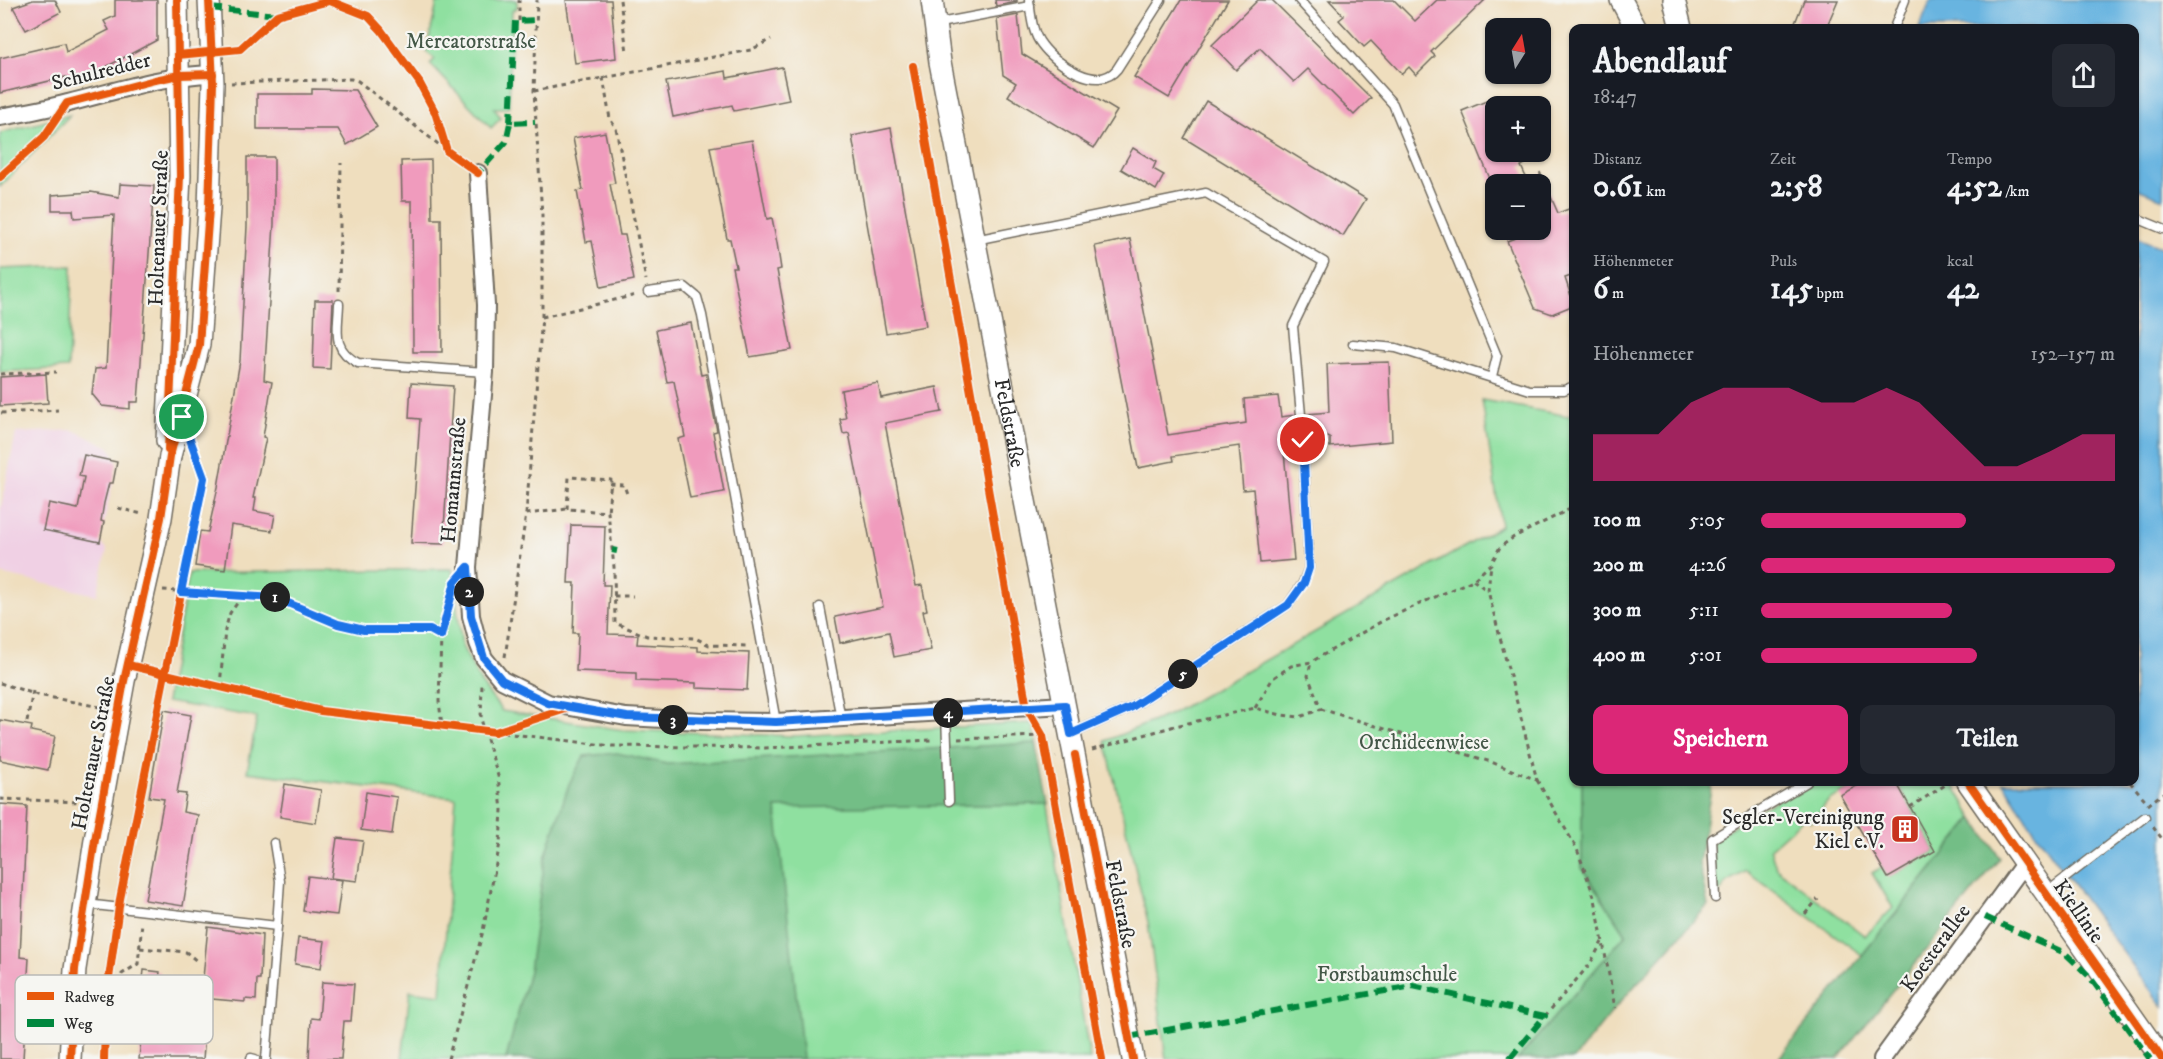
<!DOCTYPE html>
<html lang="de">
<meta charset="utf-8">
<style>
body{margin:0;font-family:"IM FELL DW Pica",serif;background:#242831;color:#f1f3f6;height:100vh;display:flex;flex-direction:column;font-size:22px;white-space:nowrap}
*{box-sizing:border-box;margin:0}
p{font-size:20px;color:#9ea1a6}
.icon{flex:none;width:33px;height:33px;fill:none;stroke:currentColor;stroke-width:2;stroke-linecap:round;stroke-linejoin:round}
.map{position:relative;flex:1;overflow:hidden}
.side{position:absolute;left:1569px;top:24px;width:570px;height:762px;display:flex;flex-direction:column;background:#171b24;border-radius:12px;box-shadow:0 2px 4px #0004}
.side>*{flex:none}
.needle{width:39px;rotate:11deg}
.tools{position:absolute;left:1485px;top:18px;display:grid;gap:12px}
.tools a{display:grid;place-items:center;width:66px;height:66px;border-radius:12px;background:#171b24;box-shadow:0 2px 4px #0004;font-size:30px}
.pin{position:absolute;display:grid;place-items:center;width:51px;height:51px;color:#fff;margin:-26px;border:3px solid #fff;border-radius:50%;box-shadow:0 2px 6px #0007}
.km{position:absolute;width:30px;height:30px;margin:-15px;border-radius:50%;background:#222;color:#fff;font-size:16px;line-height:30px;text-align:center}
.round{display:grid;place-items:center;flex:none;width:63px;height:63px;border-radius:12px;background:#242831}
.overview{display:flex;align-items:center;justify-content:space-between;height:102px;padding:0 24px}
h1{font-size:33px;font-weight:700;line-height:45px}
.figures{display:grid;grid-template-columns:repeat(3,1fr);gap:9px;height:102px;padding:6px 24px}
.figures div{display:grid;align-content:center}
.figures b{font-size:30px;font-weight:700}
.figures small{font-size:16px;font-weight:400}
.figures p{font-size:16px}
.chart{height:168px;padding:12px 24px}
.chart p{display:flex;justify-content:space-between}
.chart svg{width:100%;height:108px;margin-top:6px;fill:#db2777;opacity:.7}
.action{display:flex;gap:12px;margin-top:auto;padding:12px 24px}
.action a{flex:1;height:69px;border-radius:12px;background:#db2777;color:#fff;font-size:24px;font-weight:700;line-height:69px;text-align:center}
.action a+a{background:#242831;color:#f1f3f6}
ul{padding:0 24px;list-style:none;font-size:20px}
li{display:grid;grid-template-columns:96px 72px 1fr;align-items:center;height:45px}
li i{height:15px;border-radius:8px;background:#db2777}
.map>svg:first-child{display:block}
.built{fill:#f0d0e4}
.green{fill:#8fe0a0;stroke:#5d8666;stroke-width:1.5}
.forest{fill:#73be86;stroke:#4f7458;stroke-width:1.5}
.water{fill:#67b4e0;stroke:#497086;stroke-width:1.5}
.building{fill:#f09bbd}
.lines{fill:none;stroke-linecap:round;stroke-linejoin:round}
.service-casing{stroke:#706a5e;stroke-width:11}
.minor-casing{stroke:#706a5e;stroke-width:20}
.tertiary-casing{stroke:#706a5e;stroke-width:24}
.path{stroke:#706a5e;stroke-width:3;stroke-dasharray:4.5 4.5;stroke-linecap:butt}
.service{stroke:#fff;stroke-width:8}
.minor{stroke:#fff;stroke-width:16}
.tertiary{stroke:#fff;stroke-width:21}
.quiet{stroke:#00873e;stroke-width:6;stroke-dasharray:12 6;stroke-linecap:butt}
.cycleway-casing{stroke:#f6f6f2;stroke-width:11}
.cycleway{stroke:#e8590c;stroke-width:8}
.route-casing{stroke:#fff;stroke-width:12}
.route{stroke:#1a73e8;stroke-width:8}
.labels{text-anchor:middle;stroke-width:4.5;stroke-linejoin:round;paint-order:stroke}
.park-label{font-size:21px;fill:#445848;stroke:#f6f6f2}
.street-label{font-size:21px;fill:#2b2b2b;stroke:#f6f6f2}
.poi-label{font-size:21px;fill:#2b2b2b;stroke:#f6f6f2;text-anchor:end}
.key{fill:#f6f6f2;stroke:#b9b9b6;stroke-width:1.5}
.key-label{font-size:16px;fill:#2b2b2b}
</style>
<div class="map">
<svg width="2163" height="1059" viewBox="0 0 2163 1059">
<rect width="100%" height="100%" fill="#f6f6f2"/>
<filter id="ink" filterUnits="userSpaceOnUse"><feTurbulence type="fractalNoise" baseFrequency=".0167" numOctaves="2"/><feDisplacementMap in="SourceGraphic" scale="12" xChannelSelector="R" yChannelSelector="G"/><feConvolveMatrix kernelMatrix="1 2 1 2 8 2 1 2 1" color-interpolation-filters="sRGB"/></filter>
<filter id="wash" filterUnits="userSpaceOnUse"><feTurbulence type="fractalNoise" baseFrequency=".008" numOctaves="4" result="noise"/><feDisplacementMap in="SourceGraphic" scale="24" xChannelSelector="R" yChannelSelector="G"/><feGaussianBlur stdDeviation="1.35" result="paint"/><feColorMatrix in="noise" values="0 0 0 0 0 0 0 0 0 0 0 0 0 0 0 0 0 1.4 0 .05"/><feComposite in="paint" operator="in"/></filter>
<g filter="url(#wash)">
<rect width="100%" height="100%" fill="#efdebe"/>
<polygon class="built" points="73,430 110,447 117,462 100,542 107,550 97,595 0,574 0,512 16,433"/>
<g class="green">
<polygon points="467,0 517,0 517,8 512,11 509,108 494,108 501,118 491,128 430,64 435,59 426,52 437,3"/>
<polygon points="70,115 0,187 0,133"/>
<polygon points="72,266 68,368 0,372 0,269"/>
<polygon points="1482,400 1568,416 1573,414 1574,782 1582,782 1582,868 1626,934 1518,1059 1166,1059 1148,922 1105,741 1171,714 1501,526"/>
<polygon points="452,569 462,646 481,683 502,711 623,730 794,736 1033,723 1090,1059 402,1059 410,991 441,995 456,798 247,772 257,717 166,702 189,573"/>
<polygon points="1807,782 1864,782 1829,800 1811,822 1805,817 1770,848 1776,868 1865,936 1893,908 1872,873 1882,867 1889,877 1935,851 1896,782 1952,782 1973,818 1862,955 1746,871 1728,881 1715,898 1712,839"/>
</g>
<g class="forest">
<polygon points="1036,743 1048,804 776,808 803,1059 506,1059 529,971 545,858 569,784 584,756 617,753 667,764"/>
<polygon points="1582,782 1712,782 1699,864 1708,905 1615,1008 1574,1059 1518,1059 1626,934 1582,868"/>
<polygon points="1973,818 2000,858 1838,1059 1778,1059"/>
</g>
<g class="water">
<polygon points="1931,0 2163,0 2163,199 2135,188 2134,28 1919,28"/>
<polygon points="2135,237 2163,248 2163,1007 2036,833 2003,782 2134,782"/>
</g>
<g id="blocks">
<g class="building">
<polygon points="33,0 55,0 61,12 26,30 13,7"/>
<polygon points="115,0 157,0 157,40 91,75 68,83 66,77 0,93 0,58 64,43 66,52 109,30 104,21 115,16"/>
<polygon points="566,0 611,0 616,58 575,63"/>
<polygon points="995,0 1017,0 1017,2 996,6"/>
<polygon points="1181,0 1228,0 1169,98 1134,77"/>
<polygon points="1258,0 1272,0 1371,98 1354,115 1308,69 1294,82 1260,48 1236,70 1212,45"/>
<polygon points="1329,0 1394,0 1415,21 1437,0 1485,0 1431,52 1435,56 1416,75 1409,67 1402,74 1371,41 1364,47 1339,20 1344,16"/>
<polygon points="1804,0 1838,0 1826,28 1793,28"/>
<polygon points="1018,15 1022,54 1117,111 1094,148 1008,96 1016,83 1003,75 997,19"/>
<polygon points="782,67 789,100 734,111 732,105 673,117 666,82 726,71 727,78"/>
<polygon points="312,89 355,90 377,127 347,145 338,129 257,129 257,94 312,94"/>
<polygon points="1496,97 1496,152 1520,152 1525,164 1521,166 1529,184 1496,184 1495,191 1462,111"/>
<polygon points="1206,101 1366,199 1343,236 1184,138"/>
<polygon points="891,128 926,326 886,333 852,136"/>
<polygon points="605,132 615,183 610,184 620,235 625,235 634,280 601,287 592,241 586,242 577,191 583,190 573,138"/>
<polygon points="752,140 767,219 772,218 777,243 781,269 777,270 792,350 750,357 732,267 736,267 730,239 727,239 710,147"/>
<polygon points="1133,148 1156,162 1153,169 1164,175 1156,190 1121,169"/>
<polygon points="247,157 274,157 274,224 264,380 272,382 263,437 266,438 253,498 256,498 254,511 275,515 272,531 231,525 225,570 195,566 200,531 208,532 218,487 240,361 247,226"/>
<polygon points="431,160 432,219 441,219 442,352 413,352 412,201 402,201 401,161"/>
<polygon points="1540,172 1558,213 1574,207 1574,275 1565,278 1574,305 1552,314 1535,308 1507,241 1515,238 1511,230 1540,230"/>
<polygon points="120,184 154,186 138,402 130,402 130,409 102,406 92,394 95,369 106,368 114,215 74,218 73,210 52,210 52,195 91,192 119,197"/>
<polygon points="1130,239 1168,435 1246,423 1244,399 1278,396 1281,417 1295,415 1302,421 1307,414 1329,412 1327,364 1389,362 1392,441 1330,447 1330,437 1309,439 1303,434 1297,440 1283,441 1294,560 1260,563 1253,489 1243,490 1239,446 1173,456 1174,461 1138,468 1095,246"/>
<polygon points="315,300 333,300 330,369 313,368"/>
<polygon points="691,323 701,375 706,374 717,431 713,432 724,492 690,498 678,439 685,437 674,381 667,382 656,330"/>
<polygon points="46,374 48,403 0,406 0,377"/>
<polygon points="411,383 453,386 443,544 411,543 420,419 409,418"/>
<polygon points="878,383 881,398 937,387 942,412 885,423 916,586 922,585 927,610 923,611 931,650 894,657 889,632 840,643 835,617 883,607 849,433 843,434 840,419 846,418 841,390"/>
<polygon points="84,455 117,462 113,483 109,483 104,503 101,521 104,522 100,542 43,530 49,503 78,509 84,477 79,476"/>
<polygon points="571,525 605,526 603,585 610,585 608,634 638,635 637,644 698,647 698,651 749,653 747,690 696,688 696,683 636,681 636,673 576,671 578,633 573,633 575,583 568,583"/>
<polygon points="164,710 191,715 177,793 186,794 183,812 198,815 183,906 145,900 164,799 149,797"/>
<polygon points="0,720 32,726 31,731 55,736 48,770 0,760"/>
<polygon points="1864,782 1896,782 1935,851 1888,878 1840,795"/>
<polygon points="285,784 321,790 316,823 280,817"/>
<polygon points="366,792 397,797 392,834 361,830"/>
<polygon points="0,804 27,806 20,957 29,958 23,1059 0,1059"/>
<polygon points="337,838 363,841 357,881 331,878"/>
<polygon points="308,876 342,880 337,915 303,911"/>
<polygon points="208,927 262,935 260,979 257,979 256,1000 245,999 245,1002 201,998"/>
<polygon points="298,938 325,941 321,968 295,964"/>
<polygon points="144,970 160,972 159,980 182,982 178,1034 205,1036 203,1059 139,1059 143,1020 140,1017 128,1016 132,978 143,979"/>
<polygon points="322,982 354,984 351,1021 344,1021 341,1059 309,1059 311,1018 319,1019"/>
</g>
</g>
</g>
<g filter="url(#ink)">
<use href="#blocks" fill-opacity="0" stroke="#706a5e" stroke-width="1.5"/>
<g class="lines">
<g class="service-casing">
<g id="service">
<path d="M1029,0C1031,15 1032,33 1042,45C1056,64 1098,93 1117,69L1161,0"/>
<polyline points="1299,0 1393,104 1497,356 1492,376"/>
<polyline points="934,24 1030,6"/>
<polyline points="1894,28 1905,0"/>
<polyline points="2134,217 2163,229"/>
<polyline points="975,240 1206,193 1324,262 1293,326 1301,415"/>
<polyline points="648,292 685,287 697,297 702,315 776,722"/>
<path d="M339,304C338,331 331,349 358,363L485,372"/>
<polyline points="1353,344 1396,348 1530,390 1564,390 1574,386"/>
<polyline points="820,607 841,719"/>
<polyline points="946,714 949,801"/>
<polyline points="1071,734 1132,707 1288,605 1303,583 1309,568 1303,440"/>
<polyline points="2047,892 2145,817"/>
<polyline points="1715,898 1712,839 1807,782"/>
<polyline points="86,904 277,926 280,881 274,843"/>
<polyline points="251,1058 255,1059"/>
<polyline points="266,1059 277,926"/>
</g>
</g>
<g class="minor-casing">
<g id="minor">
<path d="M0,117C23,113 46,109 68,103C117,91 163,75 213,74"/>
<polyline points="478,173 486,305 485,372 468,567 471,616 478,643 484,658 502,680 548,703 626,717 701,721 776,722 1065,705"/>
<polyline points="1882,1059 2024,864"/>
</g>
</g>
<g class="tertiary-casing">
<g id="tertiary">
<path id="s1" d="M932,0L940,62L1133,1059"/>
<polyline points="1621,0 1636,28"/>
<polyline points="1674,0 1681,28"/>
<polyline points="167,441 180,176 177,0"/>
<polyline points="1968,782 2162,1059"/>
<polyline points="70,1059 75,969 95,840 124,681 161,518 170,456 199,345 209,208 213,83 209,0"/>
</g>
</g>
<g class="path">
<polyline points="620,0 627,52"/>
<polyline points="519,21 519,0"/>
<polyline points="603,77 610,119 616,128 646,280"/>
<polyline points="231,83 351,79 358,81 447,151"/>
<polyline points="534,91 751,50 771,39"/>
<polyline points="339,291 341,163"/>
<polyline points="542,317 636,295"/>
<polyline points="0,374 56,372"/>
<polyline points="1,413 58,410"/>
<polyline points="610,484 624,485 628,497"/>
<polyline points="118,508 142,514"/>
<polyline points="567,509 569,477 611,480 608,512"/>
<polyline points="526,514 567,509 608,512 614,567 615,623 647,636 695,638 709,645 748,646"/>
<polyline points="1473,580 1488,591"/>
<polyline points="163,590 276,598 338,624 364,630 430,630 441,636 451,597"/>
<polyline points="614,596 633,596"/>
<polyline points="441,636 439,701 442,726"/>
<polyline points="505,657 526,514 542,317 542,215 534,91 537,0"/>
<polyline points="0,683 38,695 100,707"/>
<polyline points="220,686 225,630 230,613 243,595"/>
<polyline points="1255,708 1273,678 1291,666 1311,662 1384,620 1473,580 1491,564 1500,547 1514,537 1574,507"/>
<polyline points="1321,709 1491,762 1537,780 1488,591 1491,564"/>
<polyline points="27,722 33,691"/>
<polyline points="495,732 612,746 765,748 933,740"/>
<polyline points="958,739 1043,736"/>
<polyline points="1092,750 1175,726 1255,708 1281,715 1300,717 1321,709 1308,676 1311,662"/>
<polyline points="1047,759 1056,757"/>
<polyline points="1537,780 1577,849 1595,899 1615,1008"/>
<polyline points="2130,782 2148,803"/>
<polyline points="0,799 82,802"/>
<polyline points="2148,805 2163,793"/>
<polyline points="1910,807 1950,782"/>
<polyline points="2153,827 2163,840"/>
<polyline points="121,894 204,478 193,449"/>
<polyline points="1805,914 1818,899"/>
<polyline points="140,948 186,952 198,962"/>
<polyline points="108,992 116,993 122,974 138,964 142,922"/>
<polyline points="106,1000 117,919"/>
<polyline points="1545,1016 1590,964 1602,942"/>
<polyline points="448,1059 483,931 500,843 502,810 498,776 481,719 482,683"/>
</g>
<use href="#service" class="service"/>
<use href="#minor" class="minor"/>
<use href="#tertiary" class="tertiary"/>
<g class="quiet">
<polyline points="210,8 277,15"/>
<polyline points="510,123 515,21 538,20"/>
<polyline points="473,170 478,173 506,142 510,123 535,122"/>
<polyline points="612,550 617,551"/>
<polyline points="1985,917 2065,953 2089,976 2150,1059"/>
<polyline points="1128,1037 1413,986 1545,1016 1509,1059"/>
</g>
<g class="cycleway-casing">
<g id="cycleway">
<polyline points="330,1 368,16 381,30 419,82 435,112 447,151 478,173"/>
<polyline points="178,55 240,49 277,15 333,0"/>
<polyline points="913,66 1027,708 1043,736 1102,1059"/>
<polyline points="0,177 44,137 67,103 155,80 179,75 213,74"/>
<polyline points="168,450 180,176 177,0"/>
<polyline points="128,665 321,711 495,732 572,707"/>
<polyline points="1075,755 1133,1059"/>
<polyline points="1968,782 2162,1059"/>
<polyline points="70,1059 75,969 95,840 124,681 161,518 170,456 199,345 209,208 213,83 209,0"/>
<polyline points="104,1059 106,1000 120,899 204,478 182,417"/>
</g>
</g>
<use href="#cycleway" class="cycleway"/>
</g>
</g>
<g class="lines" filter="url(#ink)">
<g class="route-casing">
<polyline id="route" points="182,417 204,478 181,592 276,598 338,624 364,630 430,630 441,636 455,582 468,567 471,616 484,658 502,680 548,703 627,717 776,722 1065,705 1071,734 1132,707 1288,605 1304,583 1309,568 1303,440"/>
</g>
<use href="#route" class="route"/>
</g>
<defs>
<g id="building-square" transform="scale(1.5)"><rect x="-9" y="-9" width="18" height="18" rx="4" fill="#c8321e" stroke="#f6f6f2"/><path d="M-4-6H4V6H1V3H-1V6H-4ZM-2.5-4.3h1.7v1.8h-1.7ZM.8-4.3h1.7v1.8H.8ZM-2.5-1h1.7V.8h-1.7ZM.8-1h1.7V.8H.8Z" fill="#fff"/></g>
</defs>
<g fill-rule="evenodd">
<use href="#building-square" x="1905" y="829"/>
</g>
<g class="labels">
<g class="park-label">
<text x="471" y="48">Mercatorstraße</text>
<text x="1424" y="749">Orchideenwiese</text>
<text x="1387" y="981">Forstbaumschule</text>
</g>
<g class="street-label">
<text transform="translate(101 71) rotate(-14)" y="7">Schulredder</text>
<text transform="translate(158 228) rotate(-88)" y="7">Holtenauer Straße</text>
<text dy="7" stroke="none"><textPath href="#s1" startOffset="430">Feldstraße</textPath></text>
<text transform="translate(453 480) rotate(-85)" y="7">Homannstraße</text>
<text transform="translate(93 753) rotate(-79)" y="7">Holtenauer Straße</text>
<text transform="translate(1121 904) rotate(79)" y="7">Feldstraße</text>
<text transform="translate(2079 911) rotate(55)" y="7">Kiellinie</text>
<text transform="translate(1935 948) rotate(-54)" y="7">Koesterallee</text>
</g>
<g class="poi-label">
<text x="1884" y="824">Segler-Vereinigung<tspan x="1884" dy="24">Kiel e.V.</tspan></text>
</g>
</g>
<rect x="15" y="975" width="198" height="69" rx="9" class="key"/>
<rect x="27" y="992" width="27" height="8" fill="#e8590c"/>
<rect x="27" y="1019" width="27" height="8" fill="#00873e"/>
<g class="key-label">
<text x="64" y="1002">Radweg</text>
<text x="64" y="1029">Weg</text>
</g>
</svg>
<div class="tools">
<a><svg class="needle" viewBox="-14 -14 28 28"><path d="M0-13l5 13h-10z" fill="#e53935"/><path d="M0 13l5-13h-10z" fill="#9ea1a6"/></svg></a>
<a>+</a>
<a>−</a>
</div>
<div class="pin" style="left:182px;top:417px;background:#1e9e55"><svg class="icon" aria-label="arrive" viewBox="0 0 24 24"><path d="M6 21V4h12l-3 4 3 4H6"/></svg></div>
<div class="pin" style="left:1303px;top:440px;background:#d93025"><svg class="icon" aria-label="check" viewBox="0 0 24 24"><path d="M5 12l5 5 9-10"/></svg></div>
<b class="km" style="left:275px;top:597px">1</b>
<b class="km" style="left:469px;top:592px">2</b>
<b class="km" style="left:673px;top:720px">3</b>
<b class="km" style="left:948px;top:713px">4</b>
<b class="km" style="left:1183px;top:674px">5</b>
<section class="side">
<div class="overview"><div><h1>Abendlauf</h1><p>18:47</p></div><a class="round"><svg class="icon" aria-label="share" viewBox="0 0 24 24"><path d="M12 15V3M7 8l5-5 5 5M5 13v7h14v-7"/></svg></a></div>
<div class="figures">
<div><p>Distanz</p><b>0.61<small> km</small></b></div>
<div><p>Zeit</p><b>2:58</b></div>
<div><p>Tempo</p><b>4:52<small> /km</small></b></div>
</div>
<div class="figures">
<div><p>Höhenmeter</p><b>6<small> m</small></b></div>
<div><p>Puls</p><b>145<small> bpm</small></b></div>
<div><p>kcal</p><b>42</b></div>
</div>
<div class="chart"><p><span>Höhenmeter</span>152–157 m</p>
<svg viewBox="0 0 160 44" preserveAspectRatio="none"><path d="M0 44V25L10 25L20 25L30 12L40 6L50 6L60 6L70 12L80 12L90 6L100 12L110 25L120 38L130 38L140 32L150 25L160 25V44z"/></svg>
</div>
<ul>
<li><b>100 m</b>5:05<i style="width:58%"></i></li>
<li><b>200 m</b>4:26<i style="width:100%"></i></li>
<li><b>300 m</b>5:11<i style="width:54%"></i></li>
<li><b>400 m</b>5:01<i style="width:61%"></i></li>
</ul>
<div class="action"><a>Speichern</a><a>Teilen</a></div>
</section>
</div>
